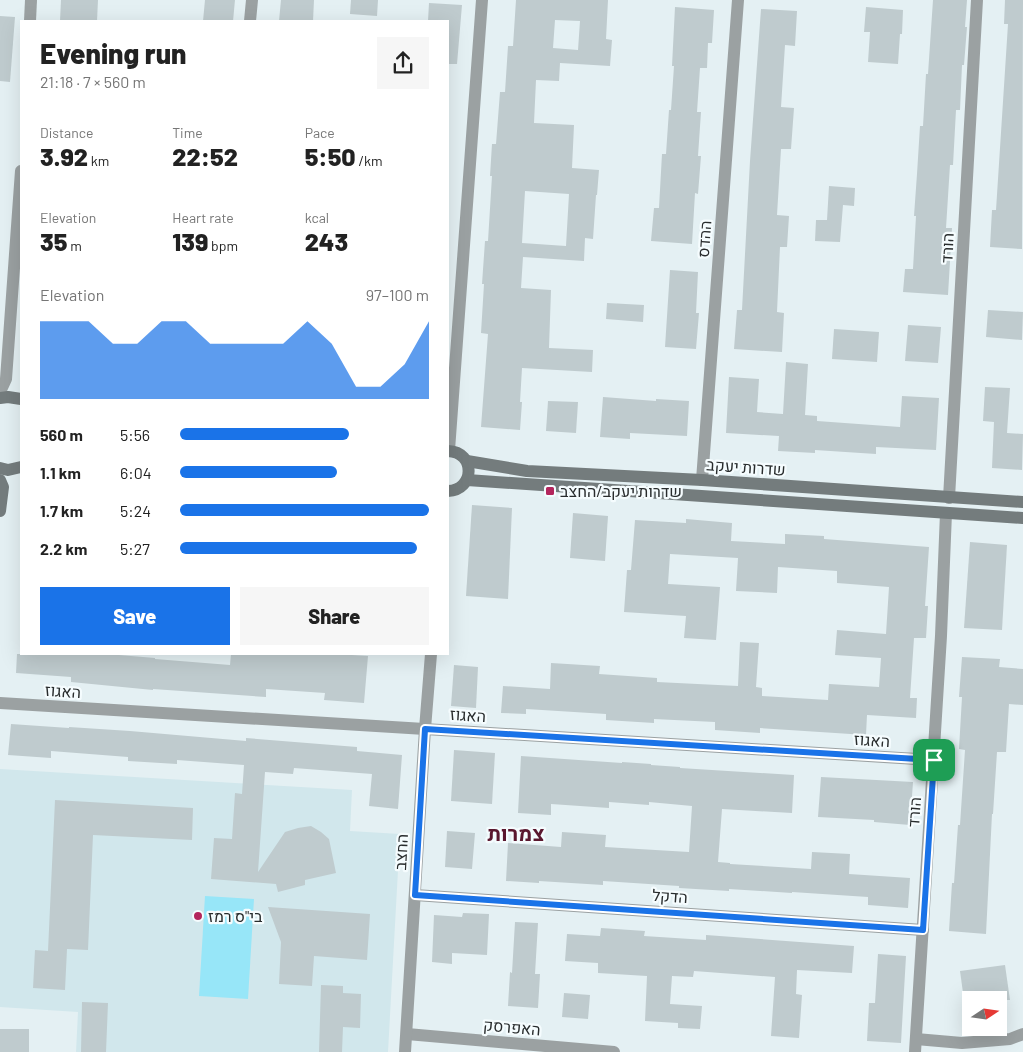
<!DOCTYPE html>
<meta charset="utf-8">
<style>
body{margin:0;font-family:Barlow,Heebo,sans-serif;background:#f6f6f6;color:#222;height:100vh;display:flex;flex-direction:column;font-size:19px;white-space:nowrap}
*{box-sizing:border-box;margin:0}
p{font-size:16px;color:#767676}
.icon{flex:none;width:28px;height:28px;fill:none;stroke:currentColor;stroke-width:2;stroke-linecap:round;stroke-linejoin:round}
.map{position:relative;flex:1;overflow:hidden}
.drawer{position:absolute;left:20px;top:20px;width:429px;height:635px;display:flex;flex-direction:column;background:#fff;border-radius:0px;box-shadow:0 5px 20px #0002}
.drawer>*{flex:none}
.needle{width:32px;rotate:77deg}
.buttons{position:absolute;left:962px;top:991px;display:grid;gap:10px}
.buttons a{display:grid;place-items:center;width:45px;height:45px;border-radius:0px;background:#fff;box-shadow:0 5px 20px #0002;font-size:25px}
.pin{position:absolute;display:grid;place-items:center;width:42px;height:42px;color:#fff;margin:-21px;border-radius:10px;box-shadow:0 2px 8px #0006}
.round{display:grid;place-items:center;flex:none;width:52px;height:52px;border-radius:0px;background:#f6f6f6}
.headline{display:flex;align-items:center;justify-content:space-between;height:85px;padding:0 20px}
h1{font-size:28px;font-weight:800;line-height:38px}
.metrics{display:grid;grid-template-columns:repeat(3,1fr);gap:8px;height:85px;padding:5px 20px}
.metrics div{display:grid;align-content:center}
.metrics b{font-size:25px;font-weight:800}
.metrics small{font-size:14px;font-weight:400}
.metrics p{font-size:14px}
.chart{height:140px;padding:10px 20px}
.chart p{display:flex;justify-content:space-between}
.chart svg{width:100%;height:90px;margin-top:5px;fill:#1a73e8;opacity:.7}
.button{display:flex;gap:10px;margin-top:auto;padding:10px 20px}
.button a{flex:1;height:58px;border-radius:0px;background:#1a73e8;color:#fff;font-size:20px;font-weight:800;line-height:58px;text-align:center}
.button a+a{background:#f6f6f6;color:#222}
ul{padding:0 20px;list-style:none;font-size:16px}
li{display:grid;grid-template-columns:80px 60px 1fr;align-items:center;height:38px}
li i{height:12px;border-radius:6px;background:#1a73e8}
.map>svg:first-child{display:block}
.built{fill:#d1e7ec}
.green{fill:#97e6f8}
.building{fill:#bfcbce;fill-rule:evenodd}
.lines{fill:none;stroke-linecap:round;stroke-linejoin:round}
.street{stroke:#9ba1a2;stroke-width:12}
.secondary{stroke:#747c7d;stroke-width:12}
.route-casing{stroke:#fff;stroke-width:10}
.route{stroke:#1a73e8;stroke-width:6}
.poi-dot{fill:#b3255c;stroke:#f5fcfe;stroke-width:2}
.labels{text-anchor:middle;stroke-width:4.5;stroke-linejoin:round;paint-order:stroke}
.street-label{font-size:16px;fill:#282c2d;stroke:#f5fcfe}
.poi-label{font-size:16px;fill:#282c2d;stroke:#f5fcfe;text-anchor:start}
.district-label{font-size:21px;font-weight:bold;fill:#5a172e;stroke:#f5fcfe}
</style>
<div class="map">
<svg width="1023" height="1052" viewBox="0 0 1023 1052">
<rect width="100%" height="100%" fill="#e4f0f3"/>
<polygon class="built" points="0,769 352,790 350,831 400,834 388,1052 76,1052 78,1012 0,1007"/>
<polygon class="green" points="205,896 254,899 248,999 199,996"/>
<g class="building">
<polygon points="61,0 98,0 97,21 60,21"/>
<polygon points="205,0 235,0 233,21 203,21"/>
<polygon points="281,0 314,0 313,21 279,21"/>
<polygon points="351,0 378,0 377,16 350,14"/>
<path d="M516,0H608L606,39L612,40L610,66L560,63L559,81L536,80L534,123L574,125L572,168L599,170L597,195H596L593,239L585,238L584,261L523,257L521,288L551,290L549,348L593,350L592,372L522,368L520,402H522L520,430L481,427L488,334L481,333L484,284H482L485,241H488L492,176H490L492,144H496L500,92H505L508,46H513ZM555,20L580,21L578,50L553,48ZM525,191L569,194L566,246L522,243Z"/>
<polygon points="933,0 967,0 965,27 967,27 964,65 962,65 960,110 956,110 953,165 950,165 946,228 952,228 948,295 903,292 905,269 913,269 916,216 914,216 917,174 920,126 923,126 926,74 928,74"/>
<polygon points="1005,0 1023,0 1022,249 990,247 992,210 996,210 1008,24 1004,24"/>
<polygon points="429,3 462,5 457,64 448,64 448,21 428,21"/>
<polygon points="675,7 714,10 712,43 708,43 707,68 700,68 697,112 701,112 698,156 701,156 698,194 695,193 692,244 651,241 654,208 659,208 662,154 666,154 669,110 671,110 674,66 672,66"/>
<polygon points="866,7 903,10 902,34 900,34 898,64 868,62 870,32 864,32"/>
<polygon points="761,9 797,11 795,46 785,45 781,107 794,108 791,149 781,149 777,215 789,216 787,247 780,247 777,312 784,313 782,352 734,349 737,310 742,310 750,161"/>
<polygon points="0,16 15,17 10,82 0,81"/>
<polygon points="829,186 855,188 854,206 843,205 840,242 815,241 816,220 827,220"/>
<polygon points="670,270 698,272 696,313 699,313 696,349 665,347"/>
<polygon points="607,303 644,305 643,322 606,319"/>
<polygon points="988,310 1023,312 1022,340 986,337"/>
<polygon points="908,325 941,327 938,363 905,361"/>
<polygon points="834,329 879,332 877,362 832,359"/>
<polygon points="786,362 808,364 805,415 817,416 817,421 900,427 902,396 939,398 936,450 876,447 876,454 815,450 815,453 778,451 779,436 726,433 729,377 759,379 757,412 783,414"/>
<polygon points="985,387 1010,388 1007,433 1023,434 1022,470 992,468 994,422 983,421"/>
<polygon points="603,397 656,401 656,399 689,401 687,436 630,433 630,439 600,437"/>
<polygon points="548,401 578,402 576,433 546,431"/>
<polygon points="472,505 512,508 508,599 466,596"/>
<polygon points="573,513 608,516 605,561 570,558"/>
<polygon points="686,519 732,523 731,541 785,544 785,534 824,536 824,539 929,547 925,606 928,606 926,638 914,638 910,698 917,698 916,718 867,715 866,735 760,728 760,733 715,730 715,722 654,719 654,723 606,720 606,714 526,709 526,714 501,713 503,686 550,689 551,663 600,666 599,674 657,678 657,682 738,686 740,642 759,643 756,687 762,688 762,696 828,700 829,684 879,687 881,658 835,655 837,630 886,634 889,587 837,583 837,571 778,567 777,593 736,591 738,558 670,554 668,584 720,587 716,640 684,638 686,616 624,612 627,570 631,570 635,520 686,523"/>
<polygon points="970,542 1007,545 1002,630 964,628"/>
<polygon points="17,654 107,654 155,658 155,659 230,665 231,654 336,654 368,656 364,703 324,700 325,693 266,689 266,697 153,689 153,690 71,682 71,677 16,673"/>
<polygon points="962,657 1000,659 999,667 1023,669 1023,705 1009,704 1006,752 997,752 993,814 992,814 986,934 949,931 952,883 954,883 958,825 960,825 965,750 959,749 962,697 959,697"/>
<polygon points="454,665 478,667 476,708 451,706"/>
<polygon points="11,724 69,728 69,727 130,731 246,741 246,738 357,747 357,751 402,755 398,809 369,806 372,774 294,768 293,774 265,772 258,872 285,832 298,828 311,826 321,832 329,839 336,873 305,880 305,885 278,892 276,884 211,879 214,838 232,839 235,793 242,794 244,765 177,760 177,764 128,761 128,757 51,751 51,758 8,755"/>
<polygon points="454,750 495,753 492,804 451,801"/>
<polygon points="521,756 622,763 622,762 651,764 651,765 680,767 680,768 794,775 792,813 722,809 718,862 730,863 730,864 811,869 812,852 850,854 849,874 910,878 908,908 868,905 868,897 792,892 792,893 729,889 729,891 679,888 679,886 603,881 603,885 539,881 539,883 506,881 508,843 561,847 562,832 606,835 605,847 689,852 692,806 649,802 649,805 609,802 609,808 551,804 551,815 518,813"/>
<polygon points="821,777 913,782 910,825 874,822 874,820 818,817"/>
<polygon points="55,800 193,808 192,840 93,835 88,950 67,949 65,990 33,988 35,950 48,951"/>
<polygon points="447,831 475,833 472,869 445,867"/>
<polygon points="268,907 370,914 367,960 314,956 312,986 279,984 281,942"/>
<polygon points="463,913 489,914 487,955 452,953 452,964 432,962 434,915 462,917"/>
<polygon points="515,922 538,923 535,974 540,974 538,1008 508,1006 510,972 512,973"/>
<polygon points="601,928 645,931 644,936 706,940 706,935 854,946 852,973 797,970 796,994 802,995 799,1038 771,1036 775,977 694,971 693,977 672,976 670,1004 702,1006 700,1029 678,1028 678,1023 645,1021 647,976 598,973 598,963 565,961 567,934 600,936"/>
<polygon points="878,954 906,956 901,1043 867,1041 869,1003 875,1003"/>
<polygon points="1005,965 1010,1000 964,1000 960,971"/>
<polygon points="321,985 343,986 343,993 361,994 360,1028 343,1027 342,1052 319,1052"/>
<polygon points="564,993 590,995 588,1019 562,1017"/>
<polygon points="82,1002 108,1003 106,1052 81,1052"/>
<rect x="0" y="1029" width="29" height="23"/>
</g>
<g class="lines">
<g class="street">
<polyline points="30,21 31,0"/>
<polyline points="250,21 252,0"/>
<polyline points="0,392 6,379 21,171"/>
<polyline points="449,450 482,0"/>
<polyline points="702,480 738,0"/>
<polyline points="949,498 977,0"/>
<polyline points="0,703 933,760"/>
<polyline points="415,895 923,930"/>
<polyline points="407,1034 614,1052"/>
<polyline points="916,1039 962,1043 1010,1039 1023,1034"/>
<polyline points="405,1052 425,729 431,654"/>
<polyline points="915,1052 941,636 946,513"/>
</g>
<g class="secondary">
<polyline points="0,398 8,397 21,399"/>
<path d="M448,451C476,452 475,490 448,491"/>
<polyline points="467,461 527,471 702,480 1023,502"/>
<polyline points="0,468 8,470 21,467"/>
<polyline points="0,480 3,487 0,511"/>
<polyline points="467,480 1023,518"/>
</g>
</g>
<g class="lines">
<g class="route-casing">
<polygon id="route" points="425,729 934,760 923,930 415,895"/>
</g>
<use href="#route" class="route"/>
</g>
<g class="poi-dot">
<rect x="545" y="486" width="10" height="10" rx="2.5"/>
<circle cx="198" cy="916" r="5"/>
</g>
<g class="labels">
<g class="street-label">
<text transform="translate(704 239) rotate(-86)" y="6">ההדס</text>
<text transform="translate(947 248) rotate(-87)" y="6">הורד</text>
<text transform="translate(746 467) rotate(4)" y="6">שדרות יעקב</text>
<text transform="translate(63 691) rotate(4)" y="6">האגוז</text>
<text transform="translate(468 715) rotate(4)" y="6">האגוז</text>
<text transform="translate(872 740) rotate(4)" y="6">האגוז</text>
<text transform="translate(914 812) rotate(-86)" y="6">הורד</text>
<text transform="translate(401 852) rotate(-87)" y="6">החצב</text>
<text transform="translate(670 896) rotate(4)" y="6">הדקל</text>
<text transform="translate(512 1027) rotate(5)" y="6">האפרסק</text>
</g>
<g class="poi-label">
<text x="560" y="497">שדרות יעקב/החצב</text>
<text x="208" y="922">בי"ס רמז</text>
</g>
<g class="district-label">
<text x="516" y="841">צמרות</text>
</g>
</g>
</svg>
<div class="buttons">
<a><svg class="needle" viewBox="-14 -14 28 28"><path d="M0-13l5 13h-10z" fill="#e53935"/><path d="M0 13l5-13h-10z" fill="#767676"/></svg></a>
</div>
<div class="pin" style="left:934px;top:760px;background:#1e9e55"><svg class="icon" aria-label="arrive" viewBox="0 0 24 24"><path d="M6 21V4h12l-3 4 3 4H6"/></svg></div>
<section class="drawer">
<div class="headline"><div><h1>Evening run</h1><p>21:18 · 7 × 560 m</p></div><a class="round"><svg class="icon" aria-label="share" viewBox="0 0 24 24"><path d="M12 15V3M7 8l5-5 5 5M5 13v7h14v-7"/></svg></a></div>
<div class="metrics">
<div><p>Distance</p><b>3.92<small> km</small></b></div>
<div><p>Time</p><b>22:52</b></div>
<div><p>Pace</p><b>5:50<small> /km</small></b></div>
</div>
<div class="metrics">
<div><p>Elevation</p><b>35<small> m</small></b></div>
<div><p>Heart rate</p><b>139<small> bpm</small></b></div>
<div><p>kcal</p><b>243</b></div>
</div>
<div class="chart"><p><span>Elevation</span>97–100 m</p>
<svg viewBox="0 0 160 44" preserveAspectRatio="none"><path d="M0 44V6L10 6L20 6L30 17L40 17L50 6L60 6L70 17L80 17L90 17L100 17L110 6L120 17L130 38L140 38L150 27L160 6V44z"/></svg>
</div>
<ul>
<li><b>560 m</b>5:56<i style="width:68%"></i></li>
<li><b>1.1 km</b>6:04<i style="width:63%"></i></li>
<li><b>1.7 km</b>5:24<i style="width:100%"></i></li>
<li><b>2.2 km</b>5:27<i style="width:95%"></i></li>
</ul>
<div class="button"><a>Save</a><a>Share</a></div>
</section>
</div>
